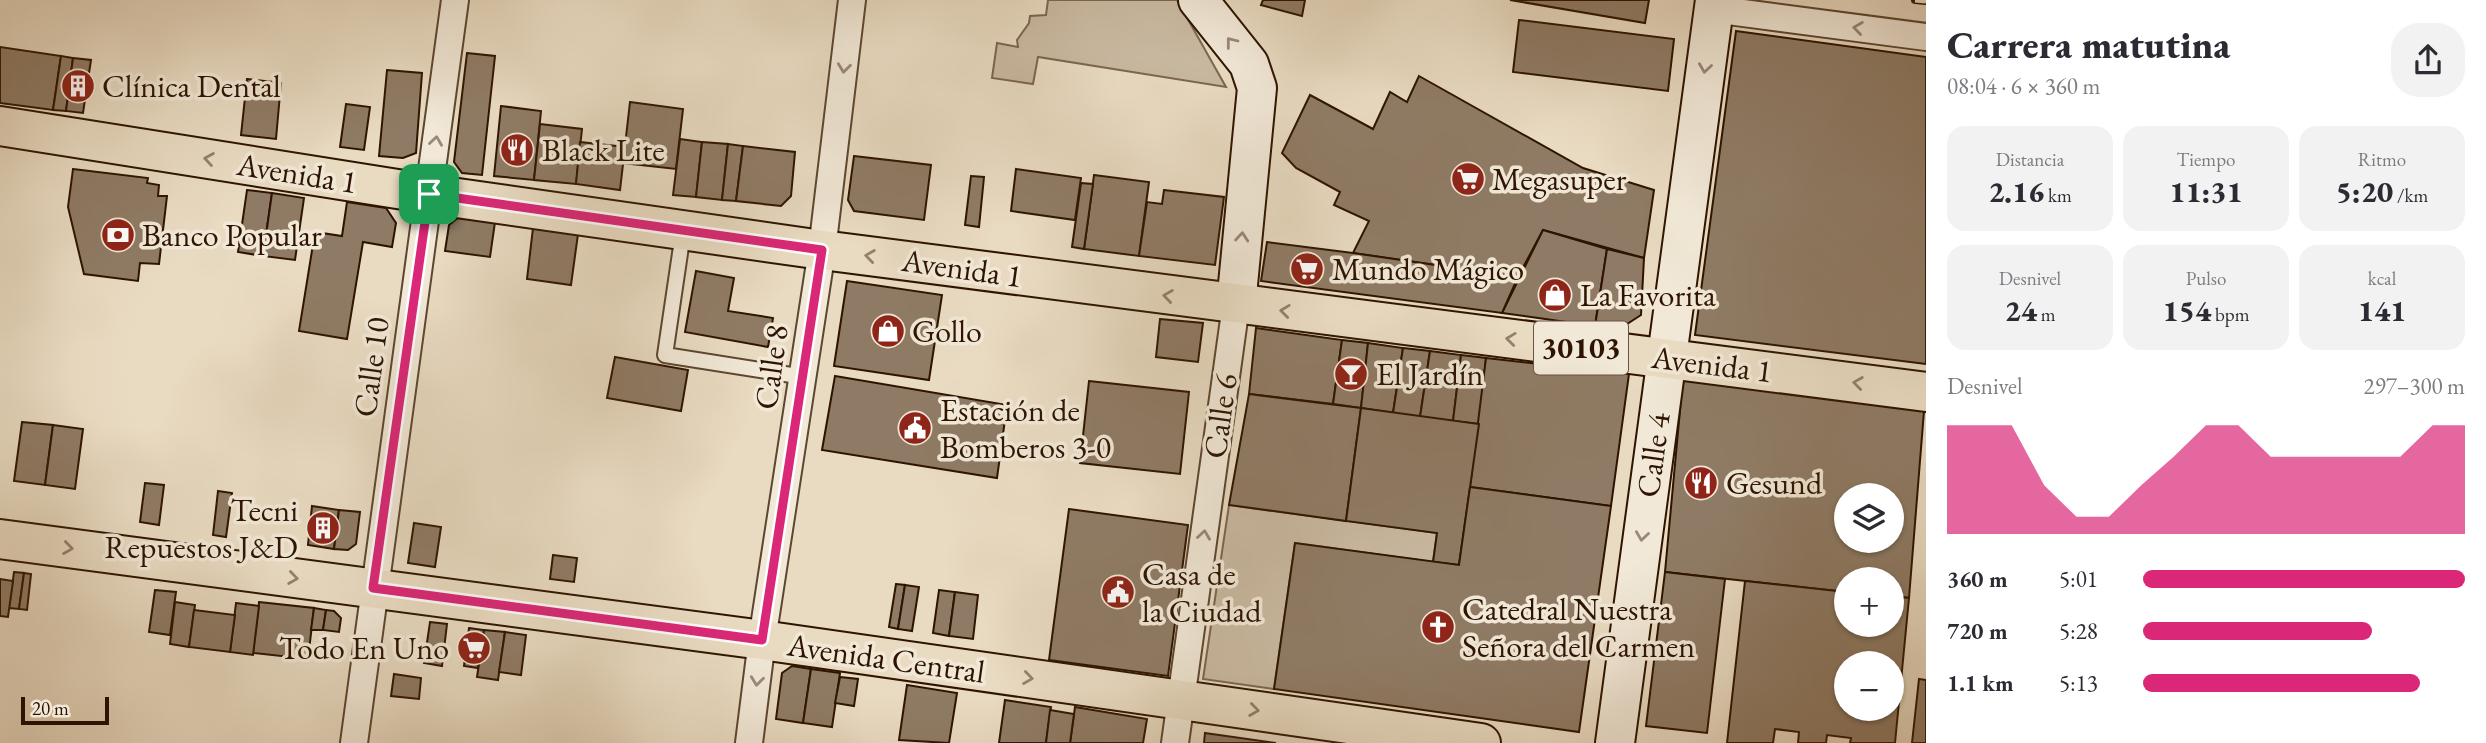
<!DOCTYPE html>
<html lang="es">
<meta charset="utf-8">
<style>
body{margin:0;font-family:"EB Garamond",serif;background:#f2f2f3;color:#2b2b33;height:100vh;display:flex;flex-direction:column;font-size:26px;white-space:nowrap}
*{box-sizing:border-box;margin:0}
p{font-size:23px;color:#7c7c81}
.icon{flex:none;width:38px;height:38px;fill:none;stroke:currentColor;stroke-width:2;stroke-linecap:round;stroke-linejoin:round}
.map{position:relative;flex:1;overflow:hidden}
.drawer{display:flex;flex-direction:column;background:#fff;width:560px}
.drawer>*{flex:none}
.controls{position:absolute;left:1834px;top:483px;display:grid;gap:14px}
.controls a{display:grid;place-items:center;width:70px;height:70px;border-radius:50%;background:#fff;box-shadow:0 2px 5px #0004;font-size:35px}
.scale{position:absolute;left:21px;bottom:18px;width:88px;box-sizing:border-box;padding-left:7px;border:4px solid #2e1400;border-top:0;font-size:19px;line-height:24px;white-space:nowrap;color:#2e1400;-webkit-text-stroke:5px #f1e8d7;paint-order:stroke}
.pin{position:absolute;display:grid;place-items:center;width:60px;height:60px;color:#fff;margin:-30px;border-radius:14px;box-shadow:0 4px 10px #0006}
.round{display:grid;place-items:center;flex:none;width:74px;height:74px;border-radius:28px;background:#f2f2f3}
.head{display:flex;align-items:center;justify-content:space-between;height:119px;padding:0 21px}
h1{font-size:38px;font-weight:800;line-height:52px}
.stats{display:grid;grid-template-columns:repeat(3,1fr);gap:10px;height:119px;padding:7px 21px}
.stats div{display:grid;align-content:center;border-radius:18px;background:#f2f2f3;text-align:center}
.stats b{font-size:30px;font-weight:800}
.stats small{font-size:19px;font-weight:400}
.stats p{font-size:19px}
.chart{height:196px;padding:14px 21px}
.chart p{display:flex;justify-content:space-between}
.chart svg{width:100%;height:126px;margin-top:7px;fill:#db2777;opacity:.7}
ul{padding:0 21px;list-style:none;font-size:23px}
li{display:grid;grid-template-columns:112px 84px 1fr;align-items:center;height:52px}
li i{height:18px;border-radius:9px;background:#db2777}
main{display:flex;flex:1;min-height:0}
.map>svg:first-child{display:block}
.green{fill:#c9b9a1;stroke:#7c6650;stroke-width:2}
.building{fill:#8f7b65;stroke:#2e1400;stroke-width:2;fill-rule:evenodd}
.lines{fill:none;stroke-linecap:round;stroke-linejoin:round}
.lane-casing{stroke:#5d4630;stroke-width:18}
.street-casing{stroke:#5d4630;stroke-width:30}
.secondary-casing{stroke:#2e1400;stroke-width:42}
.primary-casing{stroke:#2e1400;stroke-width:42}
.lane{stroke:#f1e8d7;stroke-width:14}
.street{stroke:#f1e8d7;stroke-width:26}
.secondary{stroke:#f1e8d7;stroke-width:38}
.primary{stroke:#e9dbc2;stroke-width:38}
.rail-casing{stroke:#2e1400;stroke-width:8}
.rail{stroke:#f1e8d7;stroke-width:5;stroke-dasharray:16;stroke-linecap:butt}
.oneway{stroke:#998976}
.oneway2{stroke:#95816b}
.route-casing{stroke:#fff;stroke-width:14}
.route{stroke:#db2777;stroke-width:9}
.labels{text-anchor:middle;stroke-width:7;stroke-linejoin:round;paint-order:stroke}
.shield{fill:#f1e8d7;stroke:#685440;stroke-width:2}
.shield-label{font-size:30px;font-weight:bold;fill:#2e1400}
.poi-label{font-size:32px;fill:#2e1400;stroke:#f1e8d7;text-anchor:start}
.street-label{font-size:32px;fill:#2e1400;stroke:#f1e8d7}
</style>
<main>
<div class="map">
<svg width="1926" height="743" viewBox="0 0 1926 743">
<rect width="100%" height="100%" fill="#e9dbc2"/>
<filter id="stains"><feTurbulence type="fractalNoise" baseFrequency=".00286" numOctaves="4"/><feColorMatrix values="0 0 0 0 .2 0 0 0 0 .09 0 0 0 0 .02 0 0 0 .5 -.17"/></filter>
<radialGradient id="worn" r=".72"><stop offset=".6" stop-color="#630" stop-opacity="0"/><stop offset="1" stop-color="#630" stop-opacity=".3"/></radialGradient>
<g class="green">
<polygon points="1048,0 1177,0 1226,87 1038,57 1033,84 992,78 997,43 1018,47 1017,40 1029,23 1030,16 1046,15"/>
<polygon points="1229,505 1437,533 1433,562 1295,543 1274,689 1203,679"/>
</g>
<g class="building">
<polygon points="1263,0 1305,0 1302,16 1261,5"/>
<polygon points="1510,0 1649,0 1645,23"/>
<polygon points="1519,20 1674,39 1668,91 1513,72"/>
<polygon points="1736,31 1926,57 1926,364 1695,335"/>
<polygon points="0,47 61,56 53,110 0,103"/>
<polygon points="467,53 495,56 482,175 462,173 454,162"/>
<polygon points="61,56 73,58 66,111 53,110"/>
<polygon points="73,58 91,60 83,113 66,111"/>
<polygon points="387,70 422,73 416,153 403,158 379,156"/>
<polygon points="1419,76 1583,168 1654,190 1644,258 1543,230 1518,277 1353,253 1369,221 1334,205 1340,192 1296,168 1282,153 1310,95 1373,129 1390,92 1407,102"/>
<polygon points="247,79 281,83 276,139 241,135"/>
<polygon points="630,102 683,109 676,169 623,163"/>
<polygon points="346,104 370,107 364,150 340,147"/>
<polygon points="501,106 541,111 534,180 494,176"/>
<polygon points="540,124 582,129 576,184 534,180"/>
<polygon points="680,139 702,142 696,197 673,195"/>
<polygon points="580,142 625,147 620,190 576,184"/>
<polygon points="702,142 728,144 722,200 696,197"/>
<polygon points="728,144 743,146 736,201 722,200"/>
<polygon points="743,146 795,152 791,196 781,206 736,201"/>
<polygon points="854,156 931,165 924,220 854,211 848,200"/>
<polygon points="73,169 148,178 147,183 159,185 158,196 167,196 159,264 140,263 138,281 84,274 68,207"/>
<polygon points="1016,169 1081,178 1075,220 1011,211"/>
<polygon points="1094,175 1149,182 1139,256 1084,249"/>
<polygon points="971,176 984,177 979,227 965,225"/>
<polygon points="1081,183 1093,184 1084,249 1072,247"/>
<polygon points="247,190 272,193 263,256 238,252"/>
<polygon points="1164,190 1224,197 1215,265 1139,256 1147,202 1162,204"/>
<polygon points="272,193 304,198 295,260 263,256"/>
<polygon points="347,202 386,208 396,223 392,247 363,242 347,339 299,331 315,232 342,236"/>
<polygon points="459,217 495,222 490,257 445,251 449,225"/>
<polygon points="533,228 578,234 571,285 527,279"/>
<polygon points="1543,230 1607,249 1595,326 1502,313"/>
<polygon points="1267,242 1353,253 1518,277 1502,313 1261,281"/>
<polygon points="1607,249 1644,258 1641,315 1627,324 1595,326"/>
<polygon points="696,271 734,278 728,311 773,318 768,347 685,332"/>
<polygon points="847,281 942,295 929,380 834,366"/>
<polygon points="1160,319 1203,323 1198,362 1156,357"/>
<polygon points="1256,328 1342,340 1333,404 1249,394"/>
<polygon points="1342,340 1368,343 1361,408 1333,404"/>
<polygon points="1368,343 1403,348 1393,413 1361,408"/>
<polygon points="1403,348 1430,351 1420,417 1393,413"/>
<polygon points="1430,351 1461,355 1453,421 1420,417"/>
<polygon points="1461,355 1486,358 1479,424 1453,421"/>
<polygon points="615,357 688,370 681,411 607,398"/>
<polygon points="1486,358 1629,374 1611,506 1470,487"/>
<polygon points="835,376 1007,405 997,478 822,450"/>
<path d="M1683,378L1924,411L1909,598L1892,596V579H1846V592L1665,572ZM1846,495H1892V541H1846Z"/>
<polygon points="1089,381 1189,392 1180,474 1080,463"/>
<polygon points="1249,394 1361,408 1346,521 1229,505"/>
<polygon points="1361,408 1479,424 1459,565 1433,562 1437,533 1346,521"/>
<polygon points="22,422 53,425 45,485 14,481"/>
<polygon points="53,425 83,429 75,489 45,485"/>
<polygon points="145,483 164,485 159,525 140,522"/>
<polygon points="1470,487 1611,506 1579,732 1274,689 1295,543 1459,565"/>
<polygon points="218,491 232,493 226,537 213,535"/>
<polygon points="312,506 339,510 334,549 308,545"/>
<polygon points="1069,509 1188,525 1168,676 1049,660"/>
<polygon points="339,510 360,512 356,544 348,550 334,549"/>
<polygon points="414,523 441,527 435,567 408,563"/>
<polygon points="553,555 577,558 574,582 550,579"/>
<polygon points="14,572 24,573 19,609 9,608"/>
<polygon points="1665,572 1725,579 1707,733 1646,726"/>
<polygon points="24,573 31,574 27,610 19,609"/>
<polygon points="0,579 13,581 8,617 0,616"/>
<path d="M1745,581L1846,592V625H1892V596L1909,598L1895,743H1850L1851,738L1827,735L1826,743H1798L1799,732L1775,729L1773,743H1727ZM1846,663H1892V709H1846Z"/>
<polygon points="896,584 905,585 898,629 889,627"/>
<polygon points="905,585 919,587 912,631 898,629"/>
<polygon points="155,590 176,592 170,635 149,632"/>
<polygon points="939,590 955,592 949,636 933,633"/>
<polygon points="955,592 978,595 973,639 949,636"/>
<polygon points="175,602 195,605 189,647 170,644"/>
<polygon points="259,602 314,608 308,659 253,653"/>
<polygon points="236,603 259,606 253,655 230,652"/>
<polygon points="314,608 326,610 323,630 311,630"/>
<polygon points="194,610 235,615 230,652 189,647"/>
<polygon points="326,610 334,611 341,618 339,632 323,630"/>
<polygon points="430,622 447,624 442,666 424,663"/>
<polygon points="469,628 484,630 478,668 464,666"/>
<polygon points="484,630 505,632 498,680 477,677"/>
<polygon points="505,632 526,635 521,675 499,672"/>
<polygon points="792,666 811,669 803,723 776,719 782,673"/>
<polygon points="811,669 840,673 832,727 803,723"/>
<polygon points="394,674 421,678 419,699 391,696"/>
<polygon points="840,677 858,679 854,706 835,703"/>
<polygon points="1919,679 1926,680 1926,743 1912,743"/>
<polygon points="907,685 957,693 949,743 899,740"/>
<polygon points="1005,700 1051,707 1046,743 999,743"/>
<polygon points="1075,707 1147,719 1143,743 1070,743"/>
<polygon points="1050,710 1074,714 1070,743 1046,743"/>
<polygon points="1205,733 1276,743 1204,743"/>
</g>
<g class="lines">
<g class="lane-casing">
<polyline id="lane" points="683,233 665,355 804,377"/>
</g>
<g class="street-casing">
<g id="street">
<polyline points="1713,9 1926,37"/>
<polyline points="354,743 455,0"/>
<polyline points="749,743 762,640 822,250 852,0"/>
<polyline points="1175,743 1236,305"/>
</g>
</g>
<g class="secondary-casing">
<g id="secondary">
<polyline points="1198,0 1249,64 1257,88 1236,305"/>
<polyline points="1615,743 1715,0"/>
</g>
</g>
<g class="primary-casing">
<g id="primary">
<polyline points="0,126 429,194 822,250 1926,392"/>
<polyline points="0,539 762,640 1481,743"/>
</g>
</g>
<use href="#lane" class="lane"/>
<use href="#street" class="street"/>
<use href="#secondary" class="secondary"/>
<use href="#primary" class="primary"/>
<g class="rail-casing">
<polyline id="rail" points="1915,0 1926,1"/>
</g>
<use href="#rail" class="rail"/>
</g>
<defs><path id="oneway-chevron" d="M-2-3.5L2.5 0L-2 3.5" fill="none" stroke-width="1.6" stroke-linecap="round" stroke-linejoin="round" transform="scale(1.75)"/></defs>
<g class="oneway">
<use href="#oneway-chevron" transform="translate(1858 28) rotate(-172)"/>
<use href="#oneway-chevron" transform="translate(1231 42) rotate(-128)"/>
<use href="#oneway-chevron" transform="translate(844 68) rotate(97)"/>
<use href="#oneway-chevron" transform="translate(1705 68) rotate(98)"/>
<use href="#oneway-chevron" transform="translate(436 141) rotate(-82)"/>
<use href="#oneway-chevron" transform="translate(1242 237) rotate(-85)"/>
<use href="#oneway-chevron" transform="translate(1204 535) rotate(-82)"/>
<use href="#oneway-chevron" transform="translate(1642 536) rotate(98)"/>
<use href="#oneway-chevron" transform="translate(757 681) rotate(97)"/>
</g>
<g class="oneway2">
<use href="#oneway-chevron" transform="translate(209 159) rotate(-171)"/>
<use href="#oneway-chevron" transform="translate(870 256) rotate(-172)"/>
<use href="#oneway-chevron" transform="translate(1168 296) rotate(-172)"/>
<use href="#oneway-chevron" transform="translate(1285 311) rotate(-173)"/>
<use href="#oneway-chevron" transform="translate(1511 339) rotate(-173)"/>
<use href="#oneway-chevron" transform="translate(1858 383) rotate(-172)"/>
<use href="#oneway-chevron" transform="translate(68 548) rotate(8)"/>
<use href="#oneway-chevron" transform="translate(293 578) rotate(8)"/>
<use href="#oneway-chevron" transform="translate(1028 678) rotate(8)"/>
<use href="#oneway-chevron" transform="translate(1254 710) rotate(8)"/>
</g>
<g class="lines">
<g class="route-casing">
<polygon id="route" points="429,194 822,250 762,640 373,588"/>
</g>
<use href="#route" class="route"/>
</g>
<defs>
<g id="building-disc" transform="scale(1.75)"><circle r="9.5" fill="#8f2418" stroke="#f1e8d7"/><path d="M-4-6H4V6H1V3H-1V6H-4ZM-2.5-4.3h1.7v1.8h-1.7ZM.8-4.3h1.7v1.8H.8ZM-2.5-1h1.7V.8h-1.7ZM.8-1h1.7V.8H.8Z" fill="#fff"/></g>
<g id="restaurant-disc" transform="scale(1.75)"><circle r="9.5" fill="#8f2418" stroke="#f1e8d7"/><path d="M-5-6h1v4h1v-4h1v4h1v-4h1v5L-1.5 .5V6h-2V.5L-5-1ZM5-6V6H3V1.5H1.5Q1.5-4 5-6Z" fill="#fff"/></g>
<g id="supermarket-disc" transform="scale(1.75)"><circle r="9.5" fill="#8f2418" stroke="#f1e8d7"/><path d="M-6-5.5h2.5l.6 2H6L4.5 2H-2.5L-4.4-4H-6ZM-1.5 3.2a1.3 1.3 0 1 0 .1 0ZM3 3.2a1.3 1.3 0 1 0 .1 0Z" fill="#fff"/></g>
<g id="bank-disc" transform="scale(1.75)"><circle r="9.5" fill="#8f2418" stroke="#f1e8d7"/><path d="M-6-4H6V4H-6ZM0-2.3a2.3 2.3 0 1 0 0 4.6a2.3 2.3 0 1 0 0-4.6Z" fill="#fff"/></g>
<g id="shop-disc" transform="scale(1.75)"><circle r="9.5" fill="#8f2418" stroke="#f1e8d7"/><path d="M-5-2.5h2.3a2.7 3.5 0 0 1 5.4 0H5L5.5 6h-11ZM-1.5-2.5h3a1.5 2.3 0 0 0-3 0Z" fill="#fff"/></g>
<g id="bar-disc" transform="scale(1.75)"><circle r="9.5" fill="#8f2418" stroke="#f1e8d7"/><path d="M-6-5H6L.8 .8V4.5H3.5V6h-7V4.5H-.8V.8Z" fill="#fff"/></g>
<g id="civic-disc" transform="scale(1.75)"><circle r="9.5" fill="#8f2418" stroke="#f1e8d7"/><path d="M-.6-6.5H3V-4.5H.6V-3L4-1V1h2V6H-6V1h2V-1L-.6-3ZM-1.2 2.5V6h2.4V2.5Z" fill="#fff"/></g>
<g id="church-disc" transform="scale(1.75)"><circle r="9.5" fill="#8f2418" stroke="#f1e8d7"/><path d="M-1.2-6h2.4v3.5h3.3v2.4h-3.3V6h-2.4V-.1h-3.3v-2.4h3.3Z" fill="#fff"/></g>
</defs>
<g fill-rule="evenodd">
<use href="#building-disc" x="78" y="86"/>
<use href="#restaurant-disc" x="517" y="150"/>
<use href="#supermarket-disc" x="1468" y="179"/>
<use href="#bank-disc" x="118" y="235"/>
<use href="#supermarket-disc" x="1307" y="269"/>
<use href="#shop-disc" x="1555" y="295"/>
<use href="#shop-disc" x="888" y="331"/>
<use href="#bar-disc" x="1351" y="374"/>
<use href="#civic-disc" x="915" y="428"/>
<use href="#restaurant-disc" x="1701" y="483"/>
<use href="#building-disc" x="323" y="528"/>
<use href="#civic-disc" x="1118" y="592"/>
<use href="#church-disc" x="1438" y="627"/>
<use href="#supermarket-disc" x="474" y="648"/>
</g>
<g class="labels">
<rect class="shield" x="1534" y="321.5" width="94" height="53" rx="5"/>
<g class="shield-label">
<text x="1581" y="358">30103</text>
</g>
<g class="poi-label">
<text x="102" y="97">Clínica Dental</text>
<text x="542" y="161">Black Lite</text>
<text x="1492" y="190">Megasuper</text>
<text x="142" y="246">Banco Popular</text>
<text x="1332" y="280">Mundo Mágico</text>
<text x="1580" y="306">La Favorita</text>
<text x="912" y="342">Gollo</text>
<text x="1376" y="385">El Jardín</text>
<text x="940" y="421">Estación de<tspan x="940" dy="37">Bomberos 3-0</tspan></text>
<text x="1726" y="494">Gesund</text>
<text x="298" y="521" text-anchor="end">Tecni<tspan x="298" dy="37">Repuestos J&amp;D</tspan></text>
<text x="1142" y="585">Casa de<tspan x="1142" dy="37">la Ciudad</tspan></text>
<text x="1462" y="620">Catedral Nuestra<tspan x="1462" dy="37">Señora del Carmen</tspan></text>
<text x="449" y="659" text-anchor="end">Todo En Uno</text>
</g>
<g class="street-label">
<text transform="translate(297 173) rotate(9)" y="11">Avenida 1</text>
<text transform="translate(962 268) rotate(8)" y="11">Avenida 1</text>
<text transform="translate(1712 364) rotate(7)" y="11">Avenida 1</text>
<text transform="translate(371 367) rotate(-82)" y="11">Calle 10</text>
<text transform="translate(771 367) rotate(-82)" y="11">Calle 8</text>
<text transform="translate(1220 416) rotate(-82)" y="11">Calle 6</text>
<text transform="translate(1653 455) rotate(-82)" y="11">Calle 4</text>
<text transform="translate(886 658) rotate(8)" y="11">Avenida Central</text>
</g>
</g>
<rect width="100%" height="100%" filter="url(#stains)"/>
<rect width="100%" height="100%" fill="url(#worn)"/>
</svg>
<div class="controls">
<a><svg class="icon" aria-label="layers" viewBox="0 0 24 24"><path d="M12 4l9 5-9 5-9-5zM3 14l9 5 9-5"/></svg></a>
<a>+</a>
<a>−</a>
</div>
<div class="scale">20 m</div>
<div class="pin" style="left:429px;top:194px;background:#1e9e55"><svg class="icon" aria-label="arrive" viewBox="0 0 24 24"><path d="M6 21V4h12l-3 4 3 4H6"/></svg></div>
</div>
<section class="drawer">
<div class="head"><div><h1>Carrera matutina</h1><p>08:04 · 6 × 360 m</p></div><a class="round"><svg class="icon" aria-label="share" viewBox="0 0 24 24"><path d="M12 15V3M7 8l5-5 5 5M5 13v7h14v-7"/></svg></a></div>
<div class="stats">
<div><p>Distancia</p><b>2.16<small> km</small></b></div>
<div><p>Tiempo</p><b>11:31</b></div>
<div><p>Ritmo</p><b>5:20<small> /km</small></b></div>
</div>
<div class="stats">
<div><p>Desnivel</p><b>24<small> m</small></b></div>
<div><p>Pulso</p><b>154<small> bpm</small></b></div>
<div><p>kcal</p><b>141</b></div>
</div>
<div class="chart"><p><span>Desnivel</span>297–300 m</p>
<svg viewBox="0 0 160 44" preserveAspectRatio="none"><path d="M0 44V6L10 6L20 6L30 27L40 38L50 38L60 27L70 17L80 6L90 6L100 17L110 17L120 17L130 17L140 17L150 6L160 6V44z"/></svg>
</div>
<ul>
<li><b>360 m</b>5:01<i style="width:100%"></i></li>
<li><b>720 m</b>5:28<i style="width:71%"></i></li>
<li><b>1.1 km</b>5:13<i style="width:86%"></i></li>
</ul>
</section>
</main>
